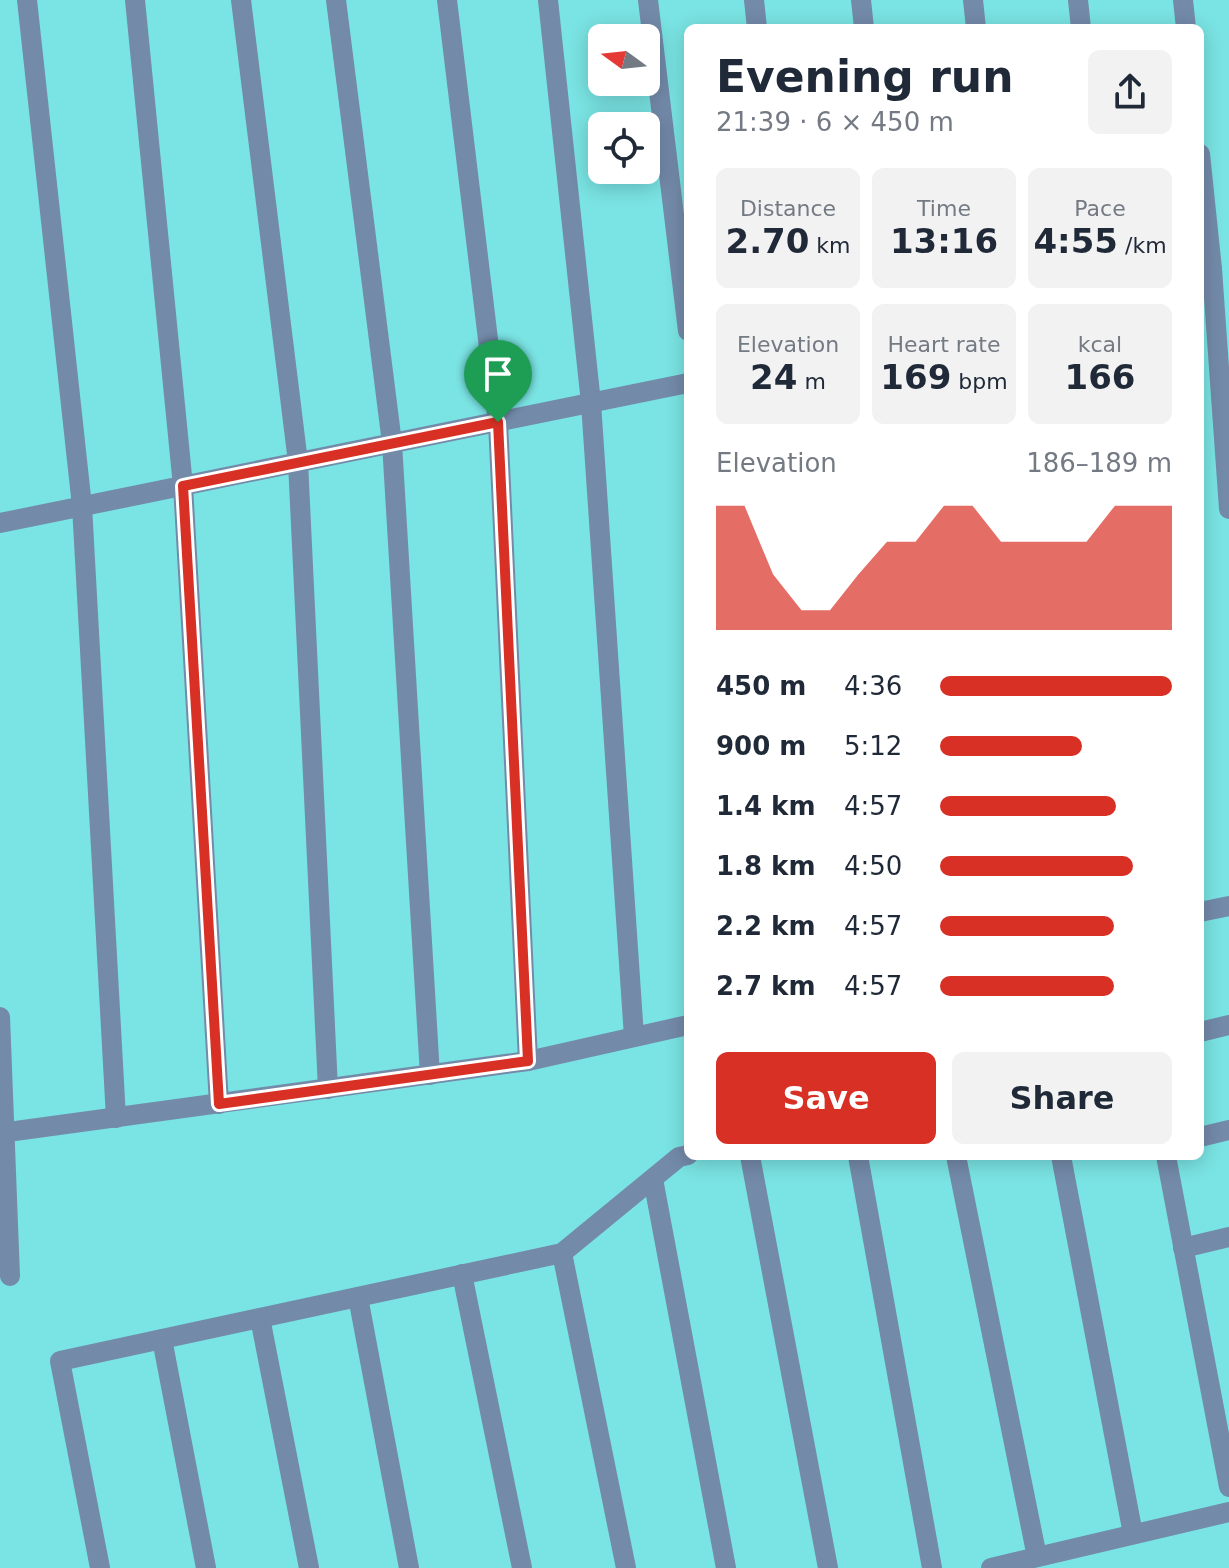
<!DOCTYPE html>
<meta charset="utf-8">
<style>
body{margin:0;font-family:"DejaVu Sans",sans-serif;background:#f2f2f3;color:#1f2937;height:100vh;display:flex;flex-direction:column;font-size:30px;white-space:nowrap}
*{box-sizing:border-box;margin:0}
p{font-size:26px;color:#747a83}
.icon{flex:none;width:44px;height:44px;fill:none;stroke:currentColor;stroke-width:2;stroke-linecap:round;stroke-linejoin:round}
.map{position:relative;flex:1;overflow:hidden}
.sheet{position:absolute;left:684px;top:24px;width:520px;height:1136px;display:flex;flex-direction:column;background:#fff;border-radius:12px;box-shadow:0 4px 20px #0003}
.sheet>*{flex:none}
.needle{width:52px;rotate:285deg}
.buttons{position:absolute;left:588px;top:24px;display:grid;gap:16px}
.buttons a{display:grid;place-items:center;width:72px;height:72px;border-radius:12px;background:#fff;box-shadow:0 4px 20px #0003;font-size:40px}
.pin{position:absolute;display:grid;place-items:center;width:68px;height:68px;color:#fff;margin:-82px -34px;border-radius:50% 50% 50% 0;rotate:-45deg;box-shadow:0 0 8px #0007}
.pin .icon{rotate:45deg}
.round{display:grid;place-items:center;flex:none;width:84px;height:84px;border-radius:12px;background:#f2f2f3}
.overview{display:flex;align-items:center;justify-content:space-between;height:136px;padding:0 32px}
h1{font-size:44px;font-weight:600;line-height:60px}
.stats{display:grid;grid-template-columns:repeat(3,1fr);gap:12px;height:136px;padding:8px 32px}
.stats div{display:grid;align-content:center;border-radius:12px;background:#f2f2f3;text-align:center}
.stats b{font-size:34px;font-weight:600}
.stats small{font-size:22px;font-weight:400}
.stats p{font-size:22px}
.chart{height:224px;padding:16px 32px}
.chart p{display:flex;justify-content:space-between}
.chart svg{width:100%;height:144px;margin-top:8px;fill:#d93025;opacity:.7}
.primary-button{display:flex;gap:16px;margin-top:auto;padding:16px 32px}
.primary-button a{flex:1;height:92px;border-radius:12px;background:#d93025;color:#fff;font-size:32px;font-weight:600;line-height:92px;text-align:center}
.primary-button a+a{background:#f2f2f3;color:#1f2937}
ul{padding:0 32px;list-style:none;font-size:26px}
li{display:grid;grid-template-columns:128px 96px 1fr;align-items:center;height:60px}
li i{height:20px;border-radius:10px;background:#d93025}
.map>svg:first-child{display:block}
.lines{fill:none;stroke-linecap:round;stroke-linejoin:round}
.minor{stroke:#738aa9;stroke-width:20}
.route-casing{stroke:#fff;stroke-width:16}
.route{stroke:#d93025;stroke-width:10}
</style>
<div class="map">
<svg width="1229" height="1568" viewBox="0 0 1229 1568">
<rect width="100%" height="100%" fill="#7ae3e3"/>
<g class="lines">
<g class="minor">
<polyline points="27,0 82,506 116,1118"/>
<polyline points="135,0 183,486 219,1104"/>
<polyline points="241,0 298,462 328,1089"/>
<polyline points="336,0 392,443 430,1075"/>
<polyline points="447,0 498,422 528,1061"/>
<polyline points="548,0 591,403 634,1037"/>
<polyline points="648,0 688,331"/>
<polyline points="754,0 757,28"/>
<polyline points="861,0 864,28"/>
<polyline points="973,0 976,28"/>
<polyline points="1078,0 1081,28"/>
<polyline points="1183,0 1186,28"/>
<polyline points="1200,154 1212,269"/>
<polyline points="1200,272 1212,269 1229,509"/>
<polyline points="0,523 688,383"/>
<polyline points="1200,912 1229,906"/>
<polyline points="0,1017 10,1276"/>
<polyline points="1200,1032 1229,1025"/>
<polyline points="0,1133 528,1061 688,1025"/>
<polyline points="1200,1137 1229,1130"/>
<polyline points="750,1156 828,1568"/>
<polyline points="858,1156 932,1568"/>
<polyline points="956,1156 1037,1557"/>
<polyline points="1061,1156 1133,1534"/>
<polyline points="1166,1156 1229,1487"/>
<polyline points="653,1179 726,1568"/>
<polyline points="1183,1248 1229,1237"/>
<polyline points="562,1253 626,1568"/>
<polyline points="462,1274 522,1568"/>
<polyline points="358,1297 409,1568"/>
<polyline points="260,1318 309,1568"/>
<polyline points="162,1339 206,1568"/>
<polyline points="100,1568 60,1361 562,1253 679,1157 688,1155"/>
<polyline points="991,1568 1229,1512"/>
</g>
</g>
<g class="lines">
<g class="route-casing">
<polygon id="route" points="498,422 528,1061 219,1104 183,486"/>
</g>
<use href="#route" class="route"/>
</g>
</svg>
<div class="buttons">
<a><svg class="needle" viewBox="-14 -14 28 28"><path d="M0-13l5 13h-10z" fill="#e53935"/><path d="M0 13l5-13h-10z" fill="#747a83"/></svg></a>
<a><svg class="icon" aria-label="locate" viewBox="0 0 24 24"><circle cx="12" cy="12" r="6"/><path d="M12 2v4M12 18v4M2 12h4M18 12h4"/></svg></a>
</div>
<div class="pin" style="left:498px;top:422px;background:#1e9e55"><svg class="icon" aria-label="arrive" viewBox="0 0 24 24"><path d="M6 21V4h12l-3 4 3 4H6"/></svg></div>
<section class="sheet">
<div class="overview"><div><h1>Evening run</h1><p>21:39 · 6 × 450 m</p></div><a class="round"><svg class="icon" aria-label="share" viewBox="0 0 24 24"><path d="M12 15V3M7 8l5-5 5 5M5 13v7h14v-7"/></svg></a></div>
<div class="stats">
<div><p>Distance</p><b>2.70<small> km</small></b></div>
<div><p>Time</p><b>13:16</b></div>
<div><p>Pace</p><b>4:55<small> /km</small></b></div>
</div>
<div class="stats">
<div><p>Elevation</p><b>24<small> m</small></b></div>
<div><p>Heart rate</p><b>169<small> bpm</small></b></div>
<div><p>kcal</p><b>166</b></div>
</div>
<div class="chart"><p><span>Elevation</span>186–189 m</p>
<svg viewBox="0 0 160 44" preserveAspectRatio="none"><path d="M0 44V6L10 6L20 27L30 38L40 38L50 27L60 17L70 17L80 6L90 6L100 17L110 17L120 17L130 17L140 6L150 6L160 6V44z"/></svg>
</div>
<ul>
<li><b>450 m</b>4:36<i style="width:100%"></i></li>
<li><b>900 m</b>5:12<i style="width:61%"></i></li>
<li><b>1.4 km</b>4:57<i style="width:76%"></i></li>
<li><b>1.8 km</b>4:50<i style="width:83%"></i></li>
<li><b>2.2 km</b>4:57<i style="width:75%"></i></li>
<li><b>2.7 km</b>4:57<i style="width:75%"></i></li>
</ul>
<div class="primary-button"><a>Save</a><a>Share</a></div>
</section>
</div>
